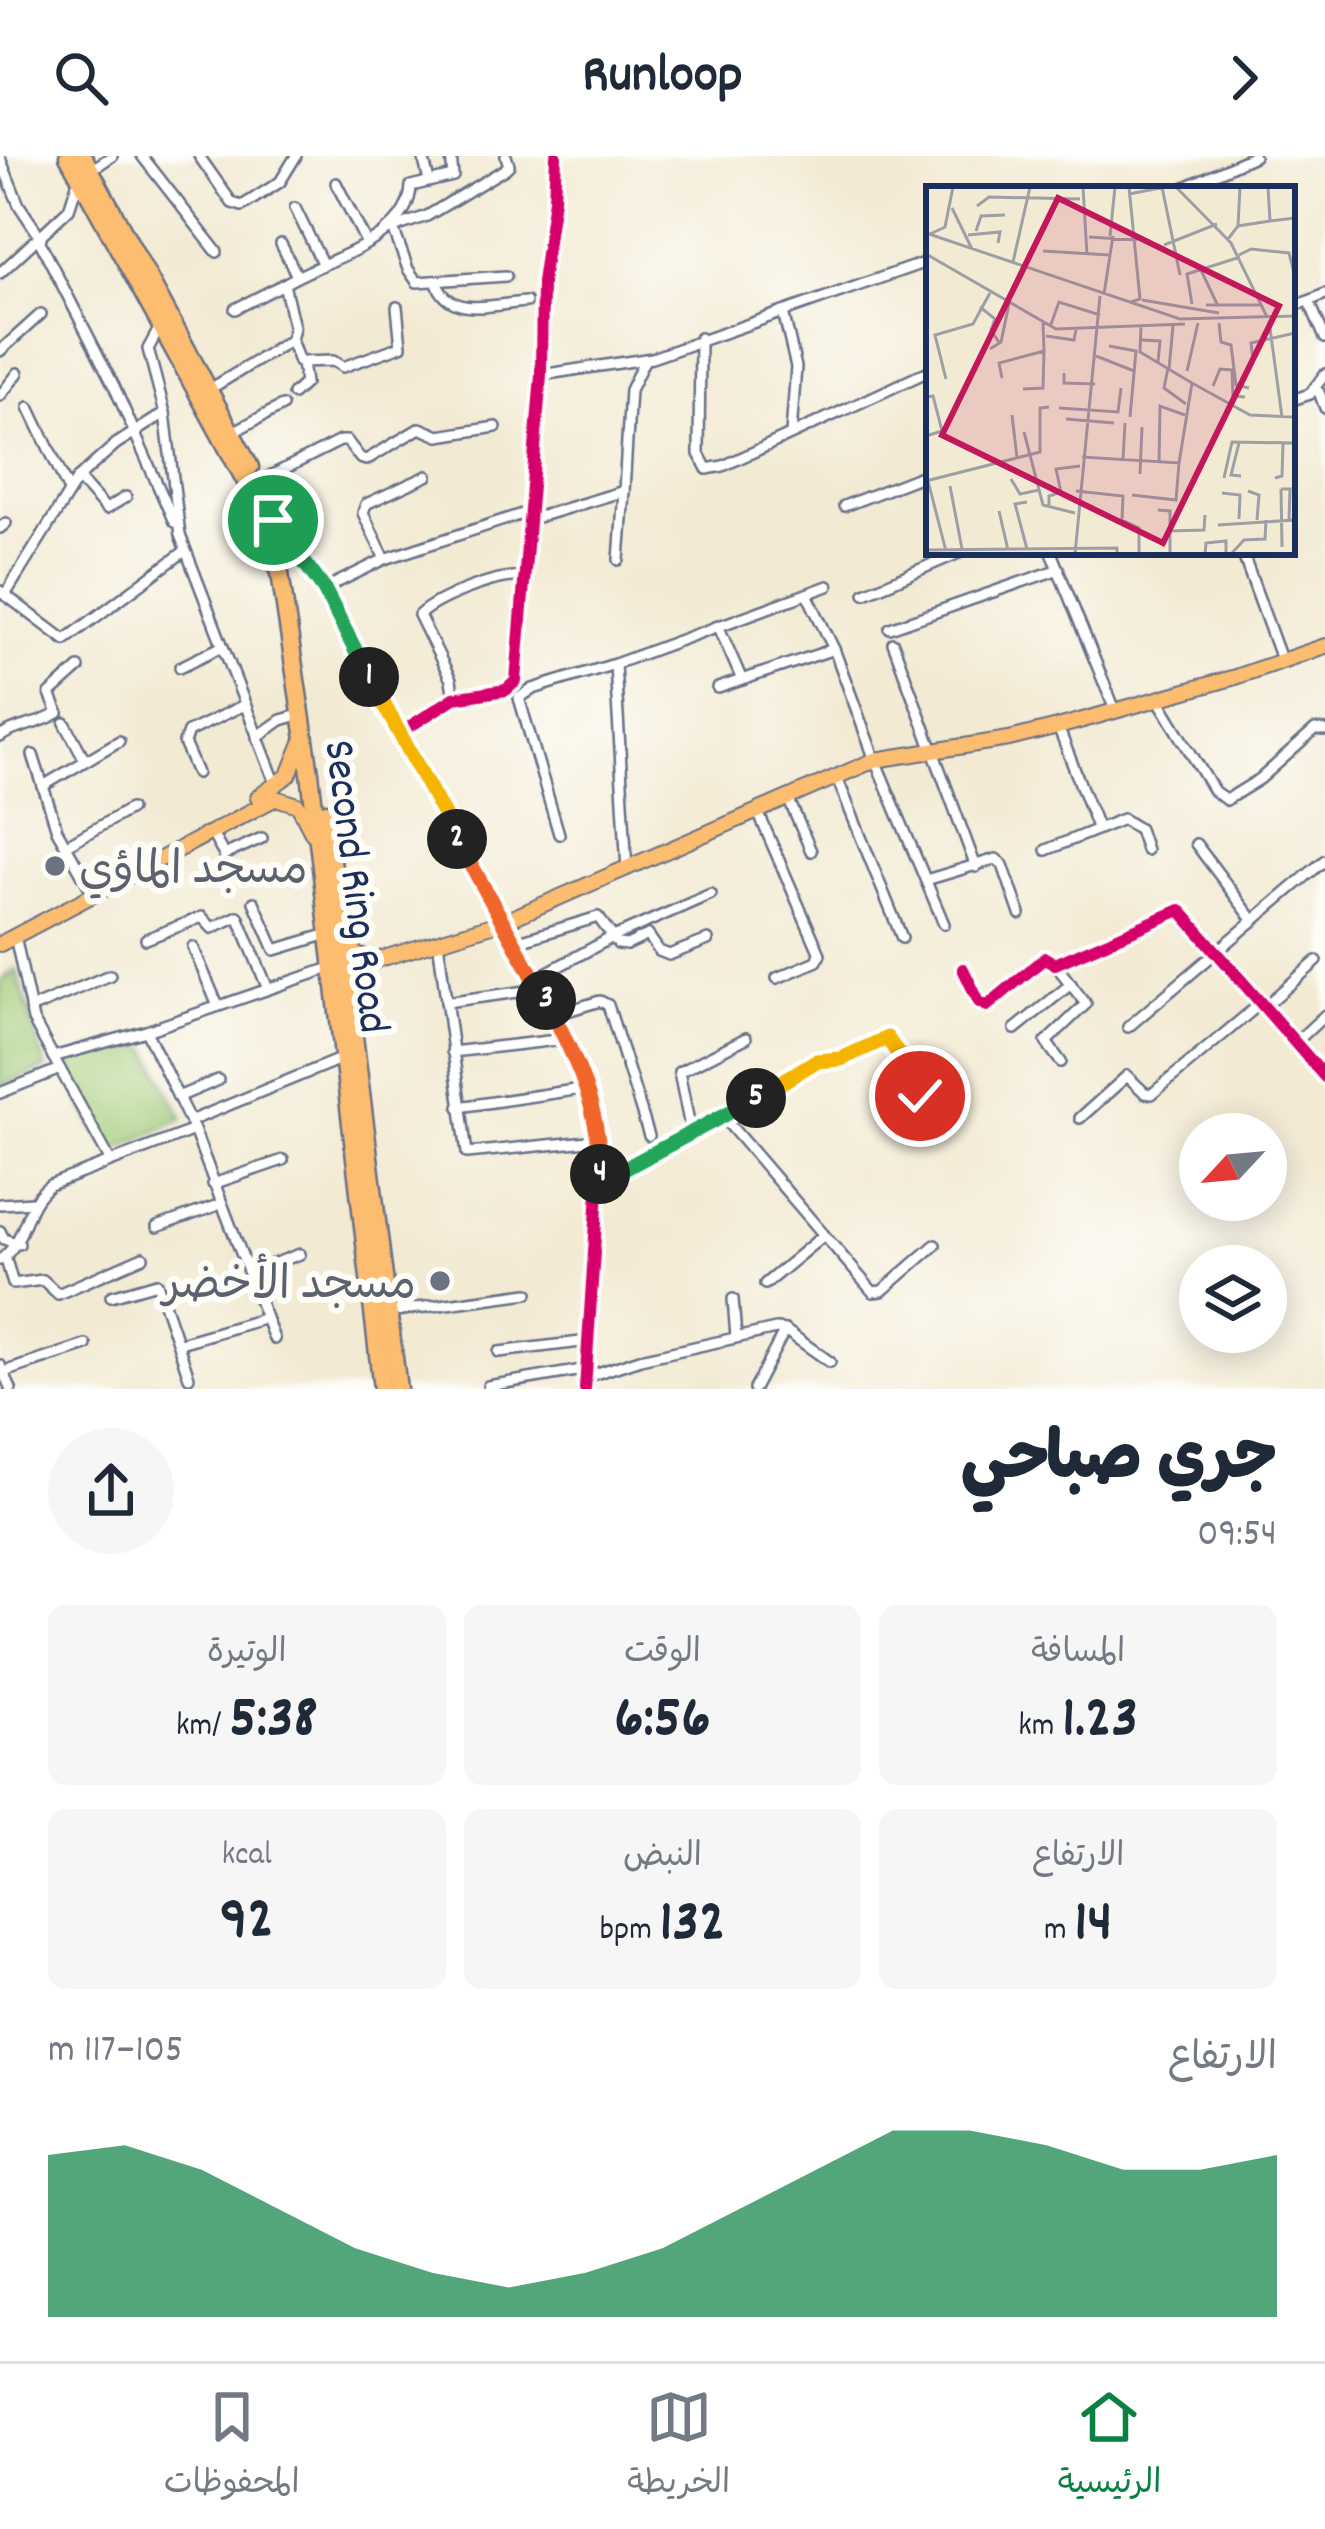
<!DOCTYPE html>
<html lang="ar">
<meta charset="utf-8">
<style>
body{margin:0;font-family:Dekko,"Playpen Sans Arabic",sans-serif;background:#f6f6f7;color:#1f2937;direction:rtl;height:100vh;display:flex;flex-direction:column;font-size:45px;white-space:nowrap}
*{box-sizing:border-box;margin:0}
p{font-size:39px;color:#747a83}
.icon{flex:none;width:66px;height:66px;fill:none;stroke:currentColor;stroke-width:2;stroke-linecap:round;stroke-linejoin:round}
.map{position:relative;height:1233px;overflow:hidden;direction:ltr}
.drawer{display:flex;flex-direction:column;background:#fff;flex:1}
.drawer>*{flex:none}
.needle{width:78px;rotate:244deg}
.tools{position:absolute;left:1179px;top:957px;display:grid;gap:24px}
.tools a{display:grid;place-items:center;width:108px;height:108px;border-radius:50%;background:#fff;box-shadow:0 6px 30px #0003;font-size:60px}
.pin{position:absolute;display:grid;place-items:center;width:102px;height:102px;color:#fff;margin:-51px;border:6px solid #fff;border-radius:50%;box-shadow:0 3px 12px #0007}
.km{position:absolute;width:60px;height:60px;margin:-30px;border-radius:50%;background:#222;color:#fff;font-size:33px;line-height:60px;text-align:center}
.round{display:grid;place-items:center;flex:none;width:126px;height:126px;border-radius:63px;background:#f6f6f7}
.overview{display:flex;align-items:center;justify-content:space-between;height:204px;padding:0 48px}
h1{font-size:66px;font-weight:800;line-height:90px}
.figures{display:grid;grid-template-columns:repeat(3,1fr);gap:18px;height:204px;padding:12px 48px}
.figures div{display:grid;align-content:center;border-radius:18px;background:#f6f6f7;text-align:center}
.figures b{font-size:60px;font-weight:800}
.figures small{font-size:33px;font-weight:400}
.figures p{font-size:33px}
.chart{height:336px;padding:24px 48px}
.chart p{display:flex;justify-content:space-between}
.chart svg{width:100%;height:216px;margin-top:12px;fill:#0b8043;opacity:.7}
header{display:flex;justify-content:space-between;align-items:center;height:156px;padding:0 48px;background:#fff;font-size:54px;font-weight:800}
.menu{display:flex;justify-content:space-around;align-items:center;height:168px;border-top:3px solid #e0e1e3;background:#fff;font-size:33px;color:#747a83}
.menu a{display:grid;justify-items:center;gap:6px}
.menu .active{color:#0b8043}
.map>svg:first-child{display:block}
.green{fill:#a1cc79;stroke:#5e7e6c;stroke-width:3}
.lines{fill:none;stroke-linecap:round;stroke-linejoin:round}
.minor-casing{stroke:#677087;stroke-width:14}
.major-casing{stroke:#677087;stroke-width:18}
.highway-casing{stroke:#677087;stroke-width:21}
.minor{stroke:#fff;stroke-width:9}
.major{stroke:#fcbd6f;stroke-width:14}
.highway{stroke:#fcbd6f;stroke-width:16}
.cycleway-casing{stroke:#fdfcf7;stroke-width:20}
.cycleway{stroke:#d6006c;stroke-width:12}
.split-1-casing{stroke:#fff;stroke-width:24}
.split-2-casing{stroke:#fff;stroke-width:24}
.split-3-casing{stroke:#fff;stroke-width:24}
.split-4-casing{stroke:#fff;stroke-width:24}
.split-5-casing{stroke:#fff;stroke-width:24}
.split-6-casing{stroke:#fff;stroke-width:24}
.split-1{stroke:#22a559;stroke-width:15}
.split-2{stroke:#f5b400;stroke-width:15}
.split-3{stroke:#f0652b;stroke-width:15}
.split-4{stroke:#f0652b;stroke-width:15}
.split-5{stroke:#22a559;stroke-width:15}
.split-6{stroke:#f5b400;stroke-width:15}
.worship-dot{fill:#6b7280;stroke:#fdfcf7;stroke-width:4.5}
.labels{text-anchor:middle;stroke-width:12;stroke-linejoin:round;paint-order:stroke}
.worship-label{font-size:45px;fill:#5b616d;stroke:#fdfcf7;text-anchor:start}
.street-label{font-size:45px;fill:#1b2f5e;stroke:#fdfcf7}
.inset-road{fill:none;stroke:#9d9fa4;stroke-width:3}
.view{fill:#c2185b;fill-opacity:0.15;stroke:#c2185b;stroke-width:6}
.inset-edge{fill:none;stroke:#1b2f5e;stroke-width:6}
</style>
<header><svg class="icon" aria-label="forward" viewBox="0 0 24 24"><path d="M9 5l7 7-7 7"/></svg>Runloop<svg class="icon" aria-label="search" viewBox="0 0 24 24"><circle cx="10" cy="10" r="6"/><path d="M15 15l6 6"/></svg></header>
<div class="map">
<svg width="1325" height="1233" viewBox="0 0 1325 1233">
<rect width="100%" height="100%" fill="#fdfcf7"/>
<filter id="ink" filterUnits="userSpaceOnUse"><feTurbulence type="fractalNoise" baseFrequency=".00833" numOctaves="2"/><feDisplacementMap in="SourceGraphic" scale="24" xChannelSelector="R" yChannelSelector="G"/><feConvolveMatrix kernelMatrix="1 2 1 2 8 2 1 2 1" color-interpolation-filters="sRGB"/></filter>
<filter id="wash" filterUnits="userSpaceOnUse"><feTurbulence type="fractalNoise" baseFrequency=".004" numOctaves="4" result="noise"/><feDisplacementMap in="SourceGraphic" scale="48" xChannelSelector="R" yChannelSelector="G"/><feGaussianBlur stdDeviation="2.7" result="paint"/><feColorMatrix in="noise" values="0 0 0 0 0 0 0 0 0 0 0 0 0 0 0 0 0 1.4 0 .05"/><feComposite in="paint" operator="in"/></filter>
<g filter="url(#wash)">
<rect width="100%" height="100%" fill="#f3ead3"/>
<g class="green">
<polygon points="16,813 46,912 0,930 0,826"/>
<path d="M136,884L148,893L183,962L114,995C91,975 77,938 69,910L74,899Z"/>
</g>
</g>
<g filter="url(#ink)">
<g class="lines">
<g class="minor-casing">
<g id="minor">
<polyline points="142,0 217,96"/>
<polyline points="199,0 232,47 242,50 280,26 296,0"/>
<polyline points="423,0 429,25"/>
<polyline points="506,0 509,9 505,13 427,60 393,72 408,113 417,126 506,120"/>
<polyline points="0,2 19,49 41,82"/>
<polyline points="91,14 112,0"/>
<polyline points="336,27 366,86"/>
<polyline points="1181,33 1254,0"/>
<polyline points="295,52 322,107"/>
<polyline points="39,84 114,230 174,366"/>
<polyline points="281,88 297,120"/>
<polyline points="0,117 69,53 79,22"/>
<path d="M436,125C449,164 493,148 526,146"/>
<polyline points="1325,138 1309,145 1325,182"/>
<polyline points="1292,150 1309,145"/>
<polyline points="235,153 284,128"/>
<polyline points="783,156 796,211 791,278"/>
<polyline points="160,171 148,193 165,257 180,379 277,631"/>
<polyline points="700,182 699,298 707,313 723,310 929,215"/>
<polyline points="291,184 299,206 333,205 343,211 401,190 397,151"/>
<polyline points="0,195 41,158"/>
<polyline points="541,219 652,202 929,105"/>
<path d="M210,233L291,184L294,171L284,128C326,102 409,86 411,30L453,20L451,0"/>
<polyline points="1319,236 1325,252"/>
<polyline points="293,238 305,227 302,207"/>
<polyline points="0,240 18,217"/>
<polyline points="1292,244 1310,238 1325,218"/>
<polyline points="29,251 69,335"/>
<polyline points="233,276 282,250"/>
<polyline points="78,322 106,353 126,341"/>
<polyline points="258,326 340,285 347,285 360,302 366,304 420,272 439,280 496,271"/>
<polyline points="844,350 929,317"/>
<polyline points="273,364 324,433 410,603 505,765 588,932 600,1005 585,1233"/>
<polyline points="528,364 624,335 630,234 644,205"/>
<polyline points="0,372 6,367"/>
<polyline points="1051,396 1115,554"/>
<polyline points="1242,396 1282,506"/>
<polyline points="385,403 363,357 366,348 427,320"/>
<polyline points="619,404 624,335"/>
<polyline points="324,433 385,403 528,356"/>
<polyline points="0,435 65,484 185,395"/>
<polyline points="865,437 961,396"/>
<polyline points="807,438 834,493"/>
<polyline points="5,439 78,322 116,288 165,257"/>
<polyline points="718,469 742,524"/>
<polyline points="890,472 1059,413"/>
<polyline points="893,487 976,711"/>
<polyline points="615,508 627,714"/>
<polyline points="180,511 221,491"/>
<polyline points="718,532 834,493 875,604 944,768"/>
<path d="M454,542L451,524L419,459C437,442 498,418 522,421"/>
<polyline points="1158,543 1214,635 1226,644 1260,623 1315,574 1325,575"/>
<polyline points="65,567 85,604"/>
<polyline points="1058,571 1097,671"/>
<polyline points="398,578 454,542 506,534 516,525 541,219 542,126 554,43 556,0"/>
<path d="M0,581C18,568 38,570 58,557L50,538L79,512"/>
<polyline points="257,581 281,564 302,558"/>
<polyline points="33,599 57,674 90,732"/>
<polyline points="197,617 184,587 188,576 244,549"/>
<polyline points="837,622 902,782"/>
<polyline points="43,630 119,585"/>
<polyline points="788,642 811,695"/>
<polyline points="758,656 820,798 817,805 777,822"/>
<polyline points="211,676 224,699 262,682"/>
<polyline points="559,678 519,542 533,533 615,508 828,430"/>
<polyline points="1196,688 1254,765"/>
<polyline points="67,689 130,653"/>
<polyline points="1046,694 1123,663 1139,673 1146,694"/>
<polyline points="926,724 996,703 1003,709 1020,758"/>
<polyline points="254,746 275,794 328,778"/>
<polyline points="15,780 33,864 110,1004"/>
<polyline points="146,783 202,761 212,772 238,760 268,833"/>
<polyline points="438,785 467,997 598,984"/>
<polyline points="516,786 598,761 618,788 627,789 648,779 659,795 669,799 708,784"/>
<polyline points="193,791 218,850"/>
<polyline points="1055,808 1086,848 1046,886 1061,906"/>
<polyline points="963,813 979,846 987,850 1045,802 1055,808 1180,754 1325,921"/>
<polyline points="535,823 611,782 711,738"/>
<polyline points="446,846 540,833"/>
<polyline points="1264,851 1317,805"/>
<polyline points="30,853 110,819"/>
<polyline points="554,859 600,845 608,849 649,980"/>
<polyline points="1128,871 1325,704"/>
<polyline points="1015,873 1071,828"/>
<polyline points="146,875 194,974 274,1183"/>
<polyline points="1295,887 1325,859"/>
<polyline points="452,896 566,883"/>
<polyline points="53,901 146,875 333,811"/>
<polyline points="0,937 60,913"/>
<polyline points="178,941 218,924"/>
<polyline points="459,951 588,932"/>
<polyline points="722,960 816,905 841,903 887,882 916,923 924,954 936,969"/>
<polyline points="1080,962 1127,920 1145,937 1152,938 1261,847"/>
<polyline points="190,965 345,901"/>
<polyline points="691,976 679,916 746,882"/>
<polyline points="600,1026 722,960 873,1136 882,1135 935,1089"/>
<polyline points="213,1028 283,1004"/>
<polyline points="0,1048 33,1046"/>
<polyline points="157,1071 221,1048"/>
<polyline points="0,1075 4,1083 19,1088"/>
<polyline points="5,1100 13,1128 43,1124 58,1138 143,1101"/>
<path d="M0,1104C28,1084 23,1048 50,1029L194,974"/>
<polyline points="249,1117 300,1098"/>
<polyline points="765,1128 824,1079"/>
<polyline points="111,1140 157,1127 189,1221"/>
<polyline points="733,1143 736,1181"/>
<polyline points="388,1156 528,1137"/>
<polyline points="180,1187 266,1162"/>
<polyline points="499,1196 589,1185"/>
<polyline points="0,1209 11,1233"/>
<polyline points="4,1216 86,1189"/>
<polyline points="586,1221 640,1203 776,1173 785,1174 830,1206"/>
<polyline points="488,1230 588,1213"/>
<polyline points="754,1233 785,1174"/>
</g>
</g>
<g class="major-casing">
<g id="major">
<polyline points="258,641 289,619 302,587"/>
<polyline points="348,773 355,799 377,804"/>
<polyline points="0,788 276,642 298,649 313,678"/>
<polyline points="349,828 358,812 377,804 505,765 875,604 1009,583 1058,571 1232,522 1325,490"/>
</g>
</g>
<g class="highway-casing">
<g id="highway">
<polyline points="68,0 247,328 280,417 310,617 382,1233"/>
<polyline points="83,0 250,311"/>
<polyline points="326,656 398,1233"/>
</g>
</g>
<use href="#minor" class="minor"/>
<use href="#major" class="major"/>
<use href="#highway" class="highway"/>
<g class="cycleway-casing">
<g id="cycleway">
<polyline points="273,364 324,433 410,603 505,765 588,932 600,1005 585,1233"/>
<polyline points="398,578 454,542 506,534 516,525 541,219 542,126 554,43 556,0"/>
<polyline points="963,813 979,846 987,850 1045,802 1055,808 1180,754 1325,921"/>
</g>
</g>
<use href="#cycleway" class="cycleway"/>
</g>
</g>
<g class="lines" filter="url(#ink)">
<g class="split-1-casing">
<polyline id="split-1" points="273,364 324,433 369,521"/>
</g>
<g class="split-2-casing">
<polyline id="split-2" points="369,521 457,683"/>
</g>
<g class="split-3-casing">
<polyline id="split-3" points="457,683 546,844"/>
</g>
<g class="split-4-casing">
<path id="split-4" d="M546,844C575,901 601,953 600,1018"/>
</g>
<g class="split-5-casing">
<polyline id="split-5" points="600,1018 600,1026 756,942"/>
</g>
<g class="split-6-casing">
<polyline id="split-6" points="756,942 816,905 841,903 887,882 916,923 920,940"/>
</g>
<use href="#split-1" class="split-1"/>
<use href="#split-2" class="split-2"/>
<use href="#split-3" class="split-3"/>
<use href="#split-4" class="split-4"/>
<use href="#split-5" class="split-5"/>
<use href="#split-6" class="split-6"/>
</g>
<g class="worship-dot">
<circle cx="55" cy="710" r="12"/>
<circle cx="440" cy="1125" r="12"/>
</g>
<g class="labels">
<g class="worship-label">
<text x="79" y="726">مسجد الماؤي</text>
<text x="416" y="1141" text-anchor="end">مسجد الأخضر</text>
</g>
<g class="street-label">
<text transform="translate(360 730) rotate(83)" y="16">Second Ring Road</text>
</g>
</g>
<g transform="translate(926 30)">
<rect width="369" height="369" fill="#f3ead3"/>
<path class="inset-road" d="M157,1L161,69M203,1L214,113L205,116M236,1L254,89M250,1L305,57L341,131M342,1L344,35L369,32M203,8L239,1M51,20L63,11L154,13M26,22L46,63M312,40L314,1M50,45L55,30L79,29M0,47L254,133L369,130M4,48L19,41L27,1M42,49L74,46L72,57M184,50L189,1M163,51L211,54M302,53L312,40L344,35M238,59L291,38M117,65L183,69M0,68L130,143L259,138M313,69L325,63L363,67L369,91M87,76L104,1M274,82L292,120M178,108L187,50M216,114L293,127M266,118L261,88L314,71M280,119H335M54,121L69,133L65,144L74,158M343,135L356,231M293,137L295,156L305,159L310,199L323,202M215,140L214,166L266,197L324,229L369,231M124,141L133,116L174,129M120,150L148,154L150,144M216,154L234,155L232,176M183,160L210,165L204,231M64,163L75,156L83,118M170,170L208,185M327,173L325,157L369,147M242,182L238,202L260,218M243,183L247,140M261,185L272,137M138,187V197L169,198M76,192L73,177L118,165L117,137M20,193L9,149L47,138L64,107M287,200L294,183L306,184L307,210L319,211M97,203L117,202L118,165M0,211L7,210L16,245L0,250M133,222L192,226L195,202M86,229L91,272M140,233L188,237M98,246L117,319L149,327M313,257L305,289L315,290M156,271L253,277L266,197M197,274L199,237M233,276L234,220L259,229M214,288L216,241M298,292L306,256L369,257M349,292L356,290L357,257M85,293L94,308L113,304M0,295L114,266V222L123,221M2,295L20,365M24,300L36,363M355,303L356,361M355,303H364L363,334M150,305L197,310L196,334L213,342V368M322,305L333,309L331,334M296,307L314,309L313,333M206,309L250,314L253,277M101,316L89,318L101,363M123,319V310L135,306L130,283L154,280M232,324L244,325V368M73,325L82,364M292,339L369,334M243,345L278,344L279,329M0,364L191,362V368M149,368L174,110M279,368L280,357L300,355V368M305,368L318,354L339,353L340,334"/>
<path class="view" d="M132,12L353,120L237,357L16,249Z"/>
<rect width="369" height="369" class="inset-edge"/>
</g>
</svg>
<div class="tools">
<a><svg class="needle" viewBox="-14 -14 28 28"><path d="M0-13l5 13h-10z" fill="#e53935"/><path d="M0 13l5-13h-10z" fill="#747a83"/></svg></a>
<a><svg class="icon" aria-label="layers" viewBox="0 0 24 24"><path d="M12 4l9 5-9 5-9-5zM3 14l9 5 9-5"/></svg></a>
</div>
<div class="pin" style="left:273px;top:364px;background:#1e9e55"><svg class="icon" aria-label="arrive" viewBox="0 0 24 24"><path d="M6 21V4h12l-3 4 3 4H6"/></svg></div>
<div class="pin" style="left:920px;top:940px;background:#d93025"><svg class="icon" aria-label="check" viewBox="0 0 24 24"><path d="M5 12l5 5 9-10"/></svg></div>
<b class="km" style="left:369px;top:521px">1</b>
<b class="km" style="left:457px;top:683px">2</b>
<b class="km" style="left:546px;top:844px">3</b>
<b class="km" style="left:600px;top:1018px">4</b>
<b class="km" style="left:756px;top:942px">5</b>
</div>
<section class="drawer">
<div class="overview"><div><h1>جري صباحي</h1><p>09:54</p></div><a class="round"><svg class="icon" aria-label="share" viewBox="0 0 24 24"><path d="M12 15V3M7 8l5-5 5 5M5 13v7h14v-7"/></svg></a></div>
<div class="figures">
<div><p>المسافة</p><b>1.23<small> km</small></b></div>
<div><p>الوقت</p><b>6:56</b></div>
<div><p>الوتيرة</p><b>5:38<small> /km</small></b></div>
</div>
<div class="figures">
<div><p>الارتفاع</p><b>14<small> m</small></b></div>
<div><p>النبض</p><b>132<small> bpm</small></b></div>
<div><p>kcal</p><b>92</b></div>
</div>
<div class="chart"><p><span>الارتفاع</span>105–117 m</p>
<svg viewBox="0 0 160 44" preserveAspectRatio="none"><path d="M0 44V11L10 9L20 14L30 22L40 30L50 35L60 38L70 35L80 30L90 22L100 14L110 6L120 6L130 9L140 14L150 14L160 11V44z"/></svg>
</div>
</section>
<nav class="menu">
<a class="active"><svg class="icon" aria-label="home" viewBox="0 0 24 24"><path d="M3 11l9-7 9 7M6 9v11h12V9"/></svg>الرئيسية</a>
<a><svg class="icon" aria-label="map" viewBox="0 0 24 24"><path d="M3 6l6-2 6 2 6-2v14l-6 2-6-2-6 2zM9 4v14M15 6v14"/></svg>الخريطة</a>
<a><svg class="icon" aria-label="saved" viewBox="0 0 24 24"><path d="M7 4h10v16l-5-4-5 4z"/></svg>المحفوظات</a>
</nav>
